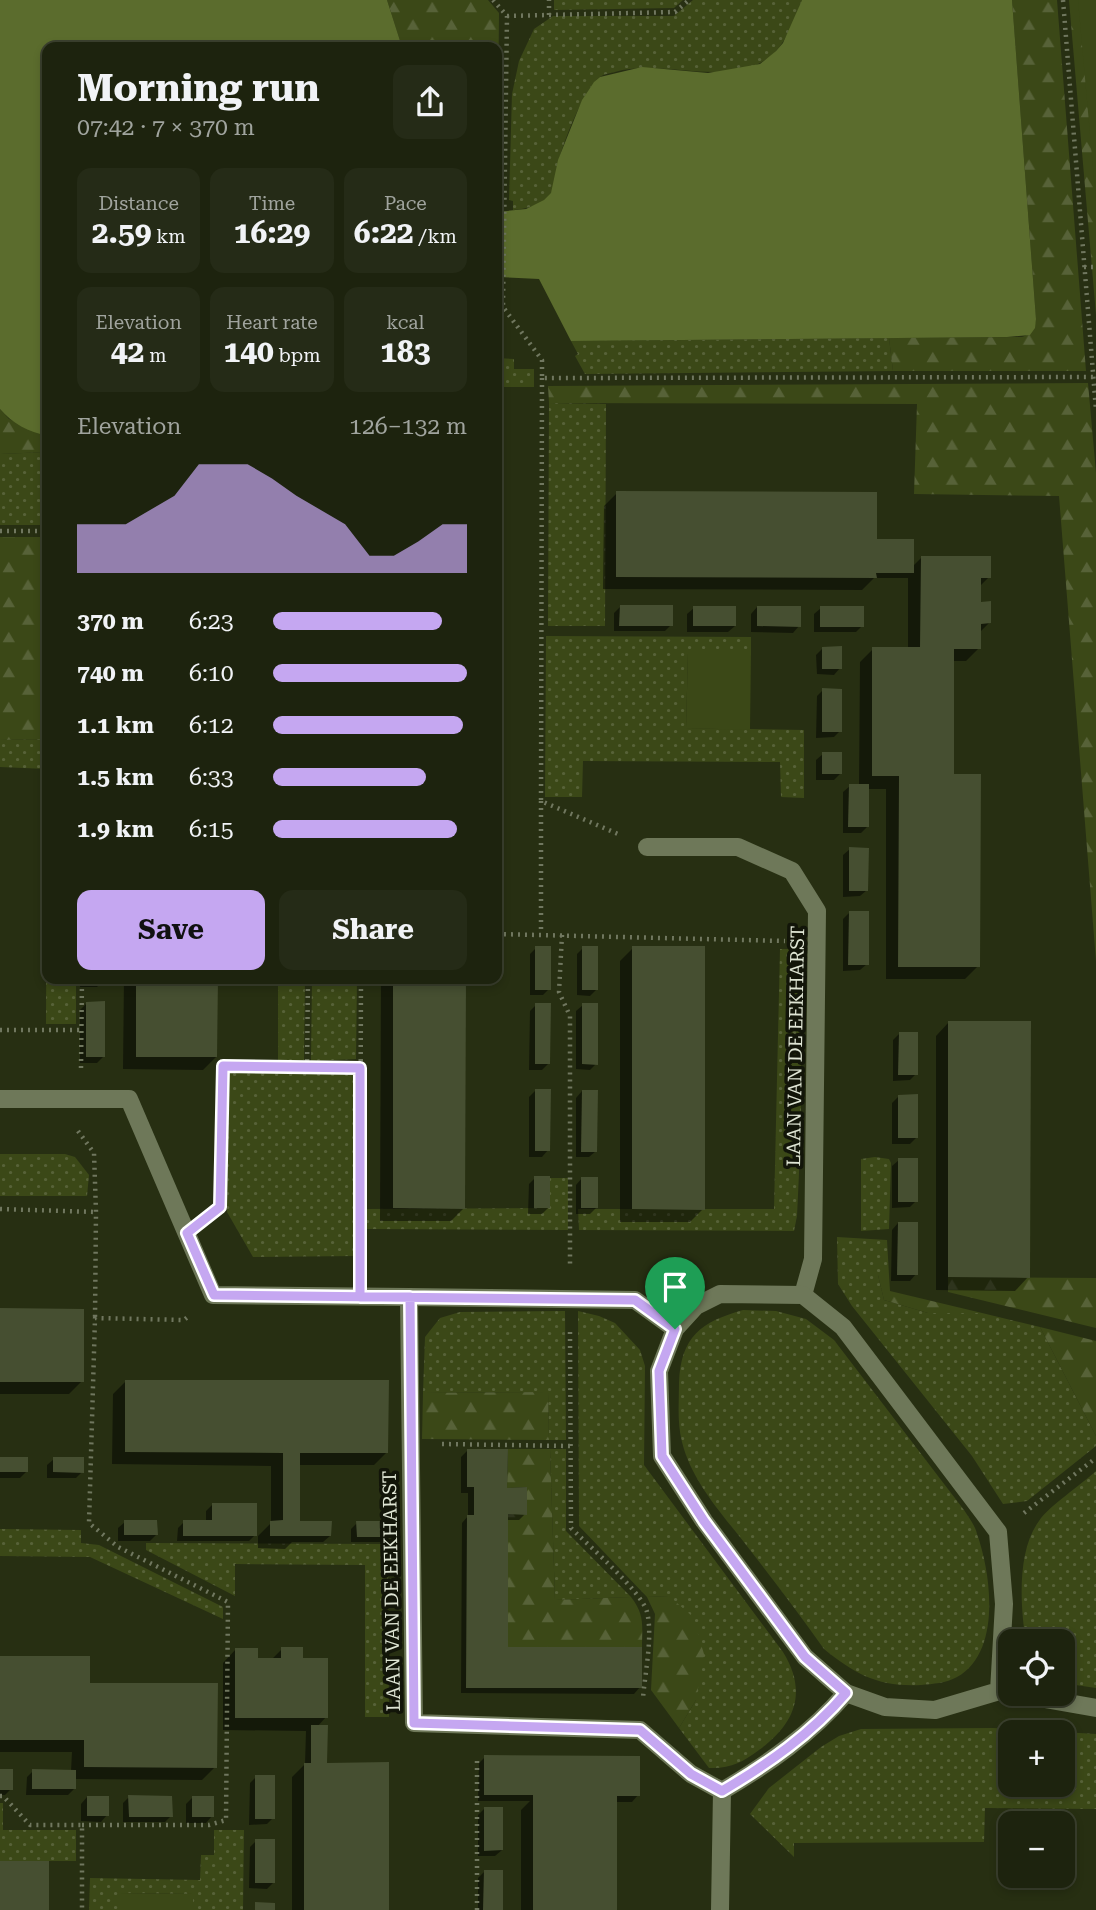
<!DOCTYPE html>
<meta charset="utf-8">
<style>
body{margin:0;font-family:"Roboto Serif",serif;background:#252b17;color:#f1f3f6;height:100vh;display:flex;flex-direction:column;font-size:26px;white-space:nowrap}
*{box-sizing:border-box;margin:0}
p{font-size:23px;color:#a0a49e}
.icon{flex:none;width:38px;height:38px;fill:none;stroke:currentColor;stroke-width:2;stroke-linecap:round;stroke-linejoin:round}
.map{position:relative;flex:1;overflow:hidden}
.sheet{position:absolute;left:42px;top:42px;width:460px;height:942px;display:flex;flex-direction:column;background:#1d230e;border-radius:14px;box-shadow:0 4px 10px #0003,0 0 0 2px #3b402e}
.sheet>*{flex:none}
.controls{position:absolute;left:998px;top:1629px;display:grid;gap:14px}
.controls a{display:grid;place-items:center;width:77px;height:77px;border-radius:14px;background:#1d230e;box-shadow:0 4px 10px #0003,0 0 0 2px #3b402e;font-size:35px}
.pin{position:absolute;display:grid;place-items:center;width:60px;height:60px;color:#fff;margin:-72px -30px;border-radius:50% 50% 50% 0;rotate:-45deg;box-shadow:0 0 7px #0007}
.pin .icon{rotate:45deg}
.round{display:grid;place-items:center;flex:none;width:74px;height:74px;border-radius:14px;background:#252b17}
.headline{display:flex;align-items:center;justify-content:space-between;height:119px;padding:0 35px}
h1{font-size:38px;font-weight:700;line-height:52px}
.stats{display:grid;grid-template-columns:repeat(3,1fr);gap:10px;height:119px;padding:7px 35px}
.stats div{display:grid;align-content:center;border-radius:14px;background:#252b17;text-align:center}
.stats b{font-size:30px;font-weight:700}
.stats small{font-size:19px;font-weight:400}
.stats p{font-size:19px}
.chart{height:196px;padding:14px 35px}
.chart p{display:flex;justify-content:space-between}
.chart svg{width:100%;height:126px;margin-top:7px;fill:#c5a7f1;opacity:.7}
.primary-button{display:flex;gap:14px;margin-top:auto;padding:14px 35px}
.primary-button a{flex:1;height:80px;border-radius:14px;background:#c5a7f1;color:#111;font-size:28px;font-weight:700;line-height:80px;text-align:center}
.primary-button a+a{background:#252b17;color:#f1f3f6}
ul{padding:0 35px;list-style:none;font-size:23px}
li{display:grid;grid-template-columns:112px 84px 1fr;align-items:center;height:52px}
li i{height:18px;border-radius:9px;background:#c5a7f1}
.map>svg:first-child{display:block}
.grass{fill:url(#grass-dots);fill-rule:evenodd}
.forest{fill:url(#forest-firs)}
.park{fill:#3b4817}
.water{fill:#5b6c2d}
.shadow{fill:#0007}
.building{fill:#464f31}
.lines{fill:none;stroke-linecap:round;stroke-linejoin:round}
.path{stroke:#70775f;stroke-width:4.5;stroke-dasharray:2 5;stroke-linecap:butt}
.minor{stroke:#6e7859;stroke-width:18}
.route-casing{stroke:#fff;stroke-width:14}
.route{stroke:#c5a7f1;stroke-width:9}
.labels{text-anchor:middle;stroke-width:7;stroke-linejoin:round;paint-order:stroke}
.street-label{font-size:19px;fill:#dfe5d4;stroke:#121509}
</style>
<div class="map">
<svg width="1096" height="1910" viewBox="0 0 1096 1910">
<defs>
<pattern id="grass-dots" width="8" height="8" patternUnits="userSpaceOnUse" patternTransform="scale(1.75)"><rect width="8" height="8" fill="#3b4817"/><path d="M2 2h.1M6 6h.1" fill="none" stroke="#576238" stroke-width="1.8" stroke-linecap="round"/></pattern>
<pattern id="forest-firs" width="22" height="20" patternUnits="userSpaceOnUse" patternTransform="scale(1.75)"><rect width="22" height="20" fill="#3b4817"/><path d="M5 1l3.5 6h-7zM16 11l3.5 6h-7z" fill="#576238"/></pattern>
</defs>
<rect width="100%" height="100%" fill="#272f12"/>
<g class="grass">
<polygon points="554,0 683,0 674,8 554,10"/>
<path d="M693,0H802C795,17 788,39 775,52C735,92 663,57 615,72C611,73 604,74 600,77C584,88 563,143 558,163C555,172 556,186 551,194C543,205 525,209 513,210V201L509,200L512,94L519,61L534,29L553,16H674Z"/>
<polygon points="889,338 893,371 585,374 575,356 578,354 571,341"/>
<polygon points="497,358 514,359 514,369 534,369 534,387 497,387"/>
<polygon points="549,403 606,404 605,626 548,626"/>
<polygon points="47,452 47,525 0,525 0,454"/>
<polygon points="546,636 751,637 751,653 688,653 686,728 804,730 804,798 781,797 780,762 583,761 582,797 545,797"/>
<polygon points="47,739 47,769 0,767 0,740"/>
<polygon points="47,810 47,978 76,978 76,1024 46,1024"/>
<polygon points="780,949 801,949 801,1130 797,1216 794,1231 579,1230 578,1209 774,1209"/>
<polygon points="278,978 305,978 304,1060 278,1060"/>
<polygon points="312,978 357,978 356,1059 311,1061"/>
<polygon points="229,1072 357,1072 357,1256 253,1257 227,1212"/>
<polygon points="0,1154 65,1154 75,1157 89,1175 87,1196 0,1196"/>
<polygon points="875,1157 889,1159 891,1163 889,1229 861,1231 861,1159"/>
<polygon points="550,1178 568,1178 568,1230 367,1229 367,1209 550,1208"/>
<polygon points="837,1237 887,1240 889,1275 878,1275 884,1300 928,1313 982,1313 1040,1327 1096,1436 1096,1446 1027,1501 1003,1504 972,1456 852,1306 838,1284"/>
<path d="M743,1310L776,1311L806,1319L834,1340L964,1510C969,1518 975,1525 977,1534C991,1573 1002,1652 957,1677C946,1683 933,1684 921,1685C879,1687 856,1675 824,1649C800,1615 775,1582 750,1550C725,1517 692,1483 682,1442C677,1422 679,1403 679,1383C681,1336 701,1322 743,1310Z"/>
<polygon points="565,1311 566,1440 549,1440 548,1392 423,1393 425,1337 440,1318 460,1312"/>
<path d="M578,1311L599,1316L615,1323L640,1350L645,1366L644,1465L783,1652C808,1692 795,1724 759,1750C743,1762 730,1769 709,1768L679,1728L696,1700L669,1596L647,1597L579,1526Z"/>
<polygon points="550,1449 566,1449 566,1531 631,1597 555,1600"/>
<path d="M1096,1471V1688L1062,1683V1642L1026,1641C1020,1607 1017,1550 1039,1521C1049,1506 1081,1485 1096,1471Z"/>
<polygon points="0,1529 81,1530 81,1543 99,1545 223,1607 223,1619 90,1557 0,1556"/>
<polygon points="146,1543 388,1544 389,1717 365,1717 365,1565 235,1564 235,1596 146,1550"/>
<path d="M993,1728L1096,1734V1809L985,1808L984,1842L794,1843V1857L750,1814L769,1788L821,1747L839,1736L861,1729ZM1010,1732H1062V1785H1010Z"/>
<polygon points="0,1803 3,1803 3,1830 76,1830 76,1861 0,1861"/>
<polygon points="214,1830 244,1830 243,1910 193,1910 193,1894 122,1893 121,1910 89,1910 90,1878 200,1880 201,1855 214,1855"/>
</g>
<g class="forest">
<polygon points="387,0 488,0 499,13 497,200 497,47 402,47"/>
<path d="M1012,0H1057L1086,371H893L889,338L1022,337C1032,334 1034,329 1036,319Z"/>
<polygon points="1069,0 1096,0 1096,315"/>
<polygon points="1088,383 1096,473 1096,961 1059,496 914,494 917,404 549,403 548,386"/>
<polygon points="0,409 9,419 47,435 47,452 0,454"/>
<polygon points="0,537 47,537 47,739 0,740"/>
<polygon points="878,1275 889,1275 890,1291 982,1313 928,1313 884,1300"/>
<polygon points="948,1277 1096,1278 1096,1328 948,1292"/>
<polygon points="1040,1327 1096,1341 1096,1436"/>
<polygon points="548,1392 549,1440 422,1439 423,1393"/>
<path d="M508,1449H550L555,1600L631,1597C645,1615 642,1626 642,1647H508V1514H527L526,1487L507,1488Z"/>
<polygon points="669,1596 693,1617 704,1654 696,1700 679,1728 651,1690 655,1614 647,1597"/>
</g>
<g class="park">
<polygon points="1078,0 1096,0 1096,201"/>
<polygon points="688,653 751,653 750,730 686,728"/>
<polygon points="121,1893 193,1894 193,1910 121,1910"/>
</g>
<g class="water">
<path d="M0,0H387L402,47H47V435C29,433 12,423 0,409Z"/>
<polygon points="802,0 1012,0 1036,319 1035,328 1030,335 1007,337 571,341 539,279 497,277 497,212 526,209 544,200 551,193 558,160 582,100 594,82 600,77 642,67 708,73 760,64 776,51 783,43"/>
</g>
<g class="shadow">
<polygon points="617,493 875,541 912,567 921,558 989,577 979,587 979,603 989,623 979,633 979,648 966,661 953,661 952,776 978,966 965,979 886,979 886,789 867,789 867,827 861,833 843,833 843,792 850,786 859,786 860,662 873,649 908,649 908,578 874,578 862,590 603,589 604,506"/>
<polygon points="620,607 671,625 665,631 614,631 614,613"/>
<polygon points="757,607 799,626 793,633 751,632 751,614"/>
<polygon points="694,608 735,626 728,632 687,632 687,614"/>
<polygon points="821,608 862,626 856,632 814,632 814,614"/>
<polygon points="823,648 840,668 834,675 817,674 816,655"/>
<polygon points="823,690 840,731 834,737 816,738 817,696"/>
<polygon points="823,754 840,774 834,780 816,780 816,760"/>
<polygon points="850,849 867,890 860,896 843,897 843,855"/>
<polygon points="849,913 867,964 860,970 843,971 843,919"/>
<polygon points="536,948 549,989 543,995 530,995 530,954"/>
<polygon points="583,948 596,990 590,996 577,995 577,954"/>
<polygon points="633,948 703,1209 690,1222 620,1222 620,961"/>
<polygon points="81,978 103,978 103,981 97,987 80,987"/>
<polygon points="124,978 216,978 216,1057 203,1070 123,1069"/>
<polygon points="381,978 464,978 464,1208 451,1221 380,1221"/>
<polygon points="87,1003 103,1057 97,1063 80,1063 80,1010"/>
<polygon points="536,1005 549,1063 542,1070 529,1070 530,1011"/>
<polygon points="583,1005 596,1064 590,1070 576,1069 576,1011"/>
<polygon points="949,1022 1028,1277 1015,1291 936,1290 936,1036"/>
<polygon points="899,1034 916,1074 910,1080 893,1081 893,1040"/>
<polygon points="535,1091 548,1150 542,1157 529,1157 529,1097"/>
<polygon points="582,1091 596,1151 589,1157 576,1157 576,1098"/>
<polygon points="899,1096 916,1138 910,1144 892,1144 892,1103"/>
<polygon points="899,1160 916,1201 910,1207 892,1208 892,1166"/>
<polygon points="535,1178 548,1208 542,1214 528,1214 529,1184"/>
<polygon points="582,1178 596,1208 590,1214 576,1214 576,1185"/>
<polygon points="898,1223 916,1274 910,1281 891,1281 892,1230"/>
<polygon points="0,1310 82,1381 69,1394 0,1394"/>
<polygon points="126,1381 387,1452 374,1465 299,1465 298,1522 330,1536 323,1542 292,1542 285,1549 258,1548 258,1536 271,1523 271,1466 112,1464 113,1394"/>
<polygon points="468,1450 506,1489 525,1514 519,1520 506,1520 506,1648 640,1687 634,1694 461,1693 462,1523 468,1516 468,1493 461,1493 461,1457"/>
<polygon points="0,1458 26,1472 20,1478 0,1478"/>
<polygon points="54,1459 82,1472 76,1478 47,1478 47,1465"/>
<polygon points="212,1505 255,1535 249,1541 177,1541 178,1528 184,1522 206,1522 206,1511"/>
<polygon points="125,1522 156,1535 150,1541 118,1541 118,1528"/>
<polygon points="357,1523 387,1536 381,1542 351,1542 351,1529"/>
<polygon points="236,1649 256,1659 271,1660 282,1649 326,1717 317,1727 325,1764 387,1910 292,1910 292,1777 305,1764 306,1731 223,1730 223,1663"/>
<polygon points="0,1657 88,1684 215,1767 202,1780 74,1779 74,1789 68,1795 26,1795 27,1777 33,1771 71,1771 72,1752 0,1752"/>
<polygon points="485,1757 638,1795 632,1802 616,1802 616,1910 521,1910 521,1810 530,1801 478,1801 479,1763"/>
<polygon points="0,1771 11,1789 5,1795 0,1795"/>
<polygon points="256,1777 273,1818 267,1824 249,1825 250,1783"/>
<polygon points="87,1797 107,1815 101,1822 81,1821 81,1804"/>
<polygon points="129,1797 171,1816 165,1822 123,1822 123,1803"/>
<polygon points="192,1798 212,1816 206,1823 186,1823 186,1804"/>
<polygon points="484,1809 502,1850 495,1856 478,1856 478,1815"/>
<polygon points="256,1841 273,1883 267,1889 249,1888 250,1847"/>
<polygon points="484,1872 501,1910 478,1910 478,1878"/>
</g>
<g class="building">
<polygon points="616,491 877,492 877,539 914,539 914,573 876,573 877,578 616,577"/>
<polygon points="921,556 991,556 991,578 981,578 981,602 991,601 991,623 981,624 981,649 954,649 954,774 981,774 980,967 898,967 899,776 872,776 872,647 920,647"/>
<polygon points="620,605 673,605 673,626 619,626"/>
<rect x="693" y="606" width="43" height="20"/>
<polygon points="757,606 801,606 801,627 757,626"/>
<rect x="820" y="606" width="44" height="21"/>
<polygon points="842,646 842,669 822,669 822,647"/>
<polygon points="822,688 842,689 842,732 822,732"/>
<rect x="822" y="752" width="20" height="22"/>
<polygon points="849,784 869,784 869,827 848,827"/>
<polygon points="849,847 869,848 868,891 849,891"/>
<polygon points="849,911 869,911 869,965 848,965"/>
<rect x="535" y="946" width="16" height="44"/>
<rect x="582" y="946" width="16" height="44"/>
<polygon points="632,946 705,946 705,1210 632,1209"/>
<polygon points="136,978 218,978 217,1057 136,1057"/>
<polygon points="393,978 466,978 465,1209 393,1208"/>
<polygon points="105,1001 105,1057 86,1057 86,1002"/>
<polygon points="535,1003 551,1003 550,1064 535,1064"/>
<polygon points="582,1003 598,1003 598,1065 582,1064"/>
<polygon points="948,1021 1031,1021 1030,1278 948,1277"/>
<polygon points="899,1032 918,1032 918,1075 898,1075"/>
<polygon points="535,1089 551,1089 550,1151 535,1151"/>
<polygon points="582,1090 598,1090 597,1152 581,1152"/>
<polygon points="918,1094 918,1138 898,1138 898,1095"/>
<rect x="898" y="1158" width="20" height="44"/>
<rect x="534" y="1176" width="16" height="32"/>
<rect x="581" y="1177" width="17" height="31"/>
<polygon points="898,1222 918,1222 918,1275 897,1275"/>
<polygon points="0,1308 84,1309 84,1382 0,1382"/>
<polygon points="125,1380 389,1380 388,1453 300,1453 300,1521 332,1521 331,1536 270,1536 270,1521 283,1520 283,1453 125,1452"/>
<polygon points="467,1449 508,1449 507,1488 527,1487 527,1515 508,1514 508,1647 642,1647 642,1688 466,1688 467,1515 474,1515 474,1487 467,1487"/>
<rect x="0" y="1457" width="28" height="15"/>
<polygon points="53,1457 84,1457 84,1473 53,1472"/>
<polygon points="212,1503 257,1503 257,1536 183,1536 183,1520 212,1520"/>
<polygon points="124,1520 157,1520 158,1535 124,1535"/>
<polygon points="356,1521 389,1521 389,1537 357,1537"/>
<polygon points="281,1647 303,1647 303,1658 328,1658 328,1718 235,1718 235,1648 258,1648 258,1658 281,1658"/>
<polygon points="0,1656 90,1656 90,1683 218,1683 217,1768 84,1767 84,1740 0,1740"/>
<polygon points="311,1725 328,1725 327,1763 389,1762 389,1910 304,1910 304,1763 311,1763"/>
<polygon points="484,1755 640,1756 640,1796 617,1796 617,1910 533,1910 533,1795 484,1795"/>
<rect x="0" y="1769" width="13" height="21"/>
<polygon points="32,1769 76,1770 76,1789 32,1789"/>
<rect x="255" y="1775" width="20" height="44"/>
<polygon points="128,1795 172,1796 173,1817 129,1817"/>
<rect x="87" y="1796" width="22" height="20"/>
<rect x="192" y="1796" width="22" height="21"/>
<polygon points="484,1807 503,1807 503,1850 484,1851"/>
<rect x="255" y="1839" width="20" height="44"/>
<rect x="0" y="1861" width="49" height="49"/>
<polygon points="484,1870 503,1870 503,1910 483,1910"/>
<polygon points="255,1902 275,1903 275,1910 255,1910"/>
</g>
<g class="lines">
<g class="path">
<polyline points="493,0 507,16 503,307 542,360 542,378 1096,377"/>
<polyline points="1063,0 1096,410"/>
<polyline points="549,15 549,0"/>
<polyline points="507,16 675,12 689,0"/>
<polyline points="1084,267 1096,267"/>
<polyline points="542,378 541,801 618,834"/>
<polyline points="0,531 47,531"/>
<polyline points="541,801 541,934"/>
<polyline points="497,934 785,941"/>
<polyline points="562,935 559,992 570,1016 570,1267"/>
<polyline points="0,1030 81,1030"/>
<polyline points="81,1068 82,978"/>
<polyline points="307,1068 308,978"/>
<polyline points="78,1131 94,1153 96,1212 95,1318"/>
<polyline points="0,1209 96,1212"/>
<polyline points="213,1212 220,1207 224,1066 360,1068"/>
<polyline points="360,1264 361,978"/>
<path d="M570,1332L571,1528C587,1544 643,1593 647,1612C653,1636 645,1673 643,1698"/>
<polyline points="442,1444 571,1446"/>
<polyline points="1024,1513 1096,1458"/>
<polyline points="0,1796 3,1796 30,1825 82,1825 82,1910"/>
<polyline points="82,1825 209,1825 226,1820 228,1602 118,1547 89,1523 95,1318 184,1320 189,1316"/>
<polyline points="477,1910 477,1757"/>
</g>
<g class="minor">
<polyline points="647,847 738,847 792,871 817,911 813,1259 803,1295"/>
<polyline points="0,1099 129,1099 213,1295 409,1297 414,1723 640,1730 691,1774 722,1791 720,1910"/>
<polyline points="409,1297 635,1300 675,1329"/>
<polyline points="999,1691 1004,1604 998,1532 843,1327 803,1295 720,1294 696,1306 675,1329 659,1371 662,1456 704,1521 805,1657 846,1693 885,1707 935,1710 999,1691 1010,1693"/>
<polyline points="1017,1694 1096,1708"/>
<path d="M722,1791C768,1764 811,1734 846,1693"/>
</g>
</g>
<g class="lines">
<g class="route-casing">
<path id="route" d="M675,1329L635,1300L214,1295L187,1233L220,1207L223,1066L360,1068V1297H410L414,1723L640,1730L691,1774L722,1791C768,1764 811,1734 846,1693L805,1657L704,1521L662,1456L659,1371L675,1329"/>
</g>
<use href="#route" class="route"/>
</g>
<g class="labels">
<g class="street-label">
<text transform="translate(795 1046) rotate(-89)" y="7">LAAN VAN DE EEKHARST</text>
<text transform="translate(391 1591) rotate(-91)" y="7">LAAN VAN DE EEKHARST</text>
</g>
</g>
</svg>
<div class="controls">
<a><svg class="icon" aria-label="locate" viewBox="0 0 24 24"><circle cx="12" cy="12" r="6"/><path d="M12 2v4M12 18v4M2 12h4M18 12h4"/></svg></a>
<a>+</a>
<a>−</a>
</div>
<div class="pin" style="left:675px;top:1329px;background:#1e9e55"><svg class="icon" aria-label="arrive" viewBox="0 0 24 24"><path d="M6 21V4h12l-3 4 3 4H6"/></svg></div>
<section class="sheet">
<div class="headline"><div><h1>Morning run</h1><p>07:42 · 7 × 370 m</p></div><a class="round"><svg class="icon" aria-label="share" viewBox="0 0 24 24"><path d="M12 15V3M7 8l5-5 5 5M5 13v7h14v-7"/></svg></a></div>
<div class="stats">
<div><p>Distance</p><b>2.59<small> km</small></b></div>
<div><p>Time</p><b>16:29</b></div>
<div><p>Pace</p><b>6:22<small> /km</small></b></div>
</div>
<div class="stats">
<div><p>Elevation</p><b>42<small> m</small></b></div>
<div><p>Heart rate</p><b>140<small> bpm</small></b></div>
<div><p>kcal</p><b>183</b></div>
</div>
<div class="chart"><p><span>Elevation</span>126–132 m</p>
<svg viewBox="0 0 160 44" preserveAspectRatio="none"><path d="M0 44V27L10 27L20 27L30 22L40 17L50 6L60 6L70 6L80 11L90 17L100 22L110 27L120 38L130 38L140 33L150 27L160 27V44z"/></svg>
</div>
<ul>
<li><b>370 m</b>6:23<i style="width:87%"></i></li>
<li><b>740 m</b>6:10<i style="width:100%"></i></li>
<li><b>1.1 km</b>6:12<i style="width:98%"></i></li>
<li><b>1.5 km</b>6:33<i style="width:79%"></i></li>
<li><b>1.9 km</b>6:15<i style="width:95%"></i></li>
</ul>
<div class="primary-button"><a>Save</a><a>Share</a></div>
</section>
</div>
